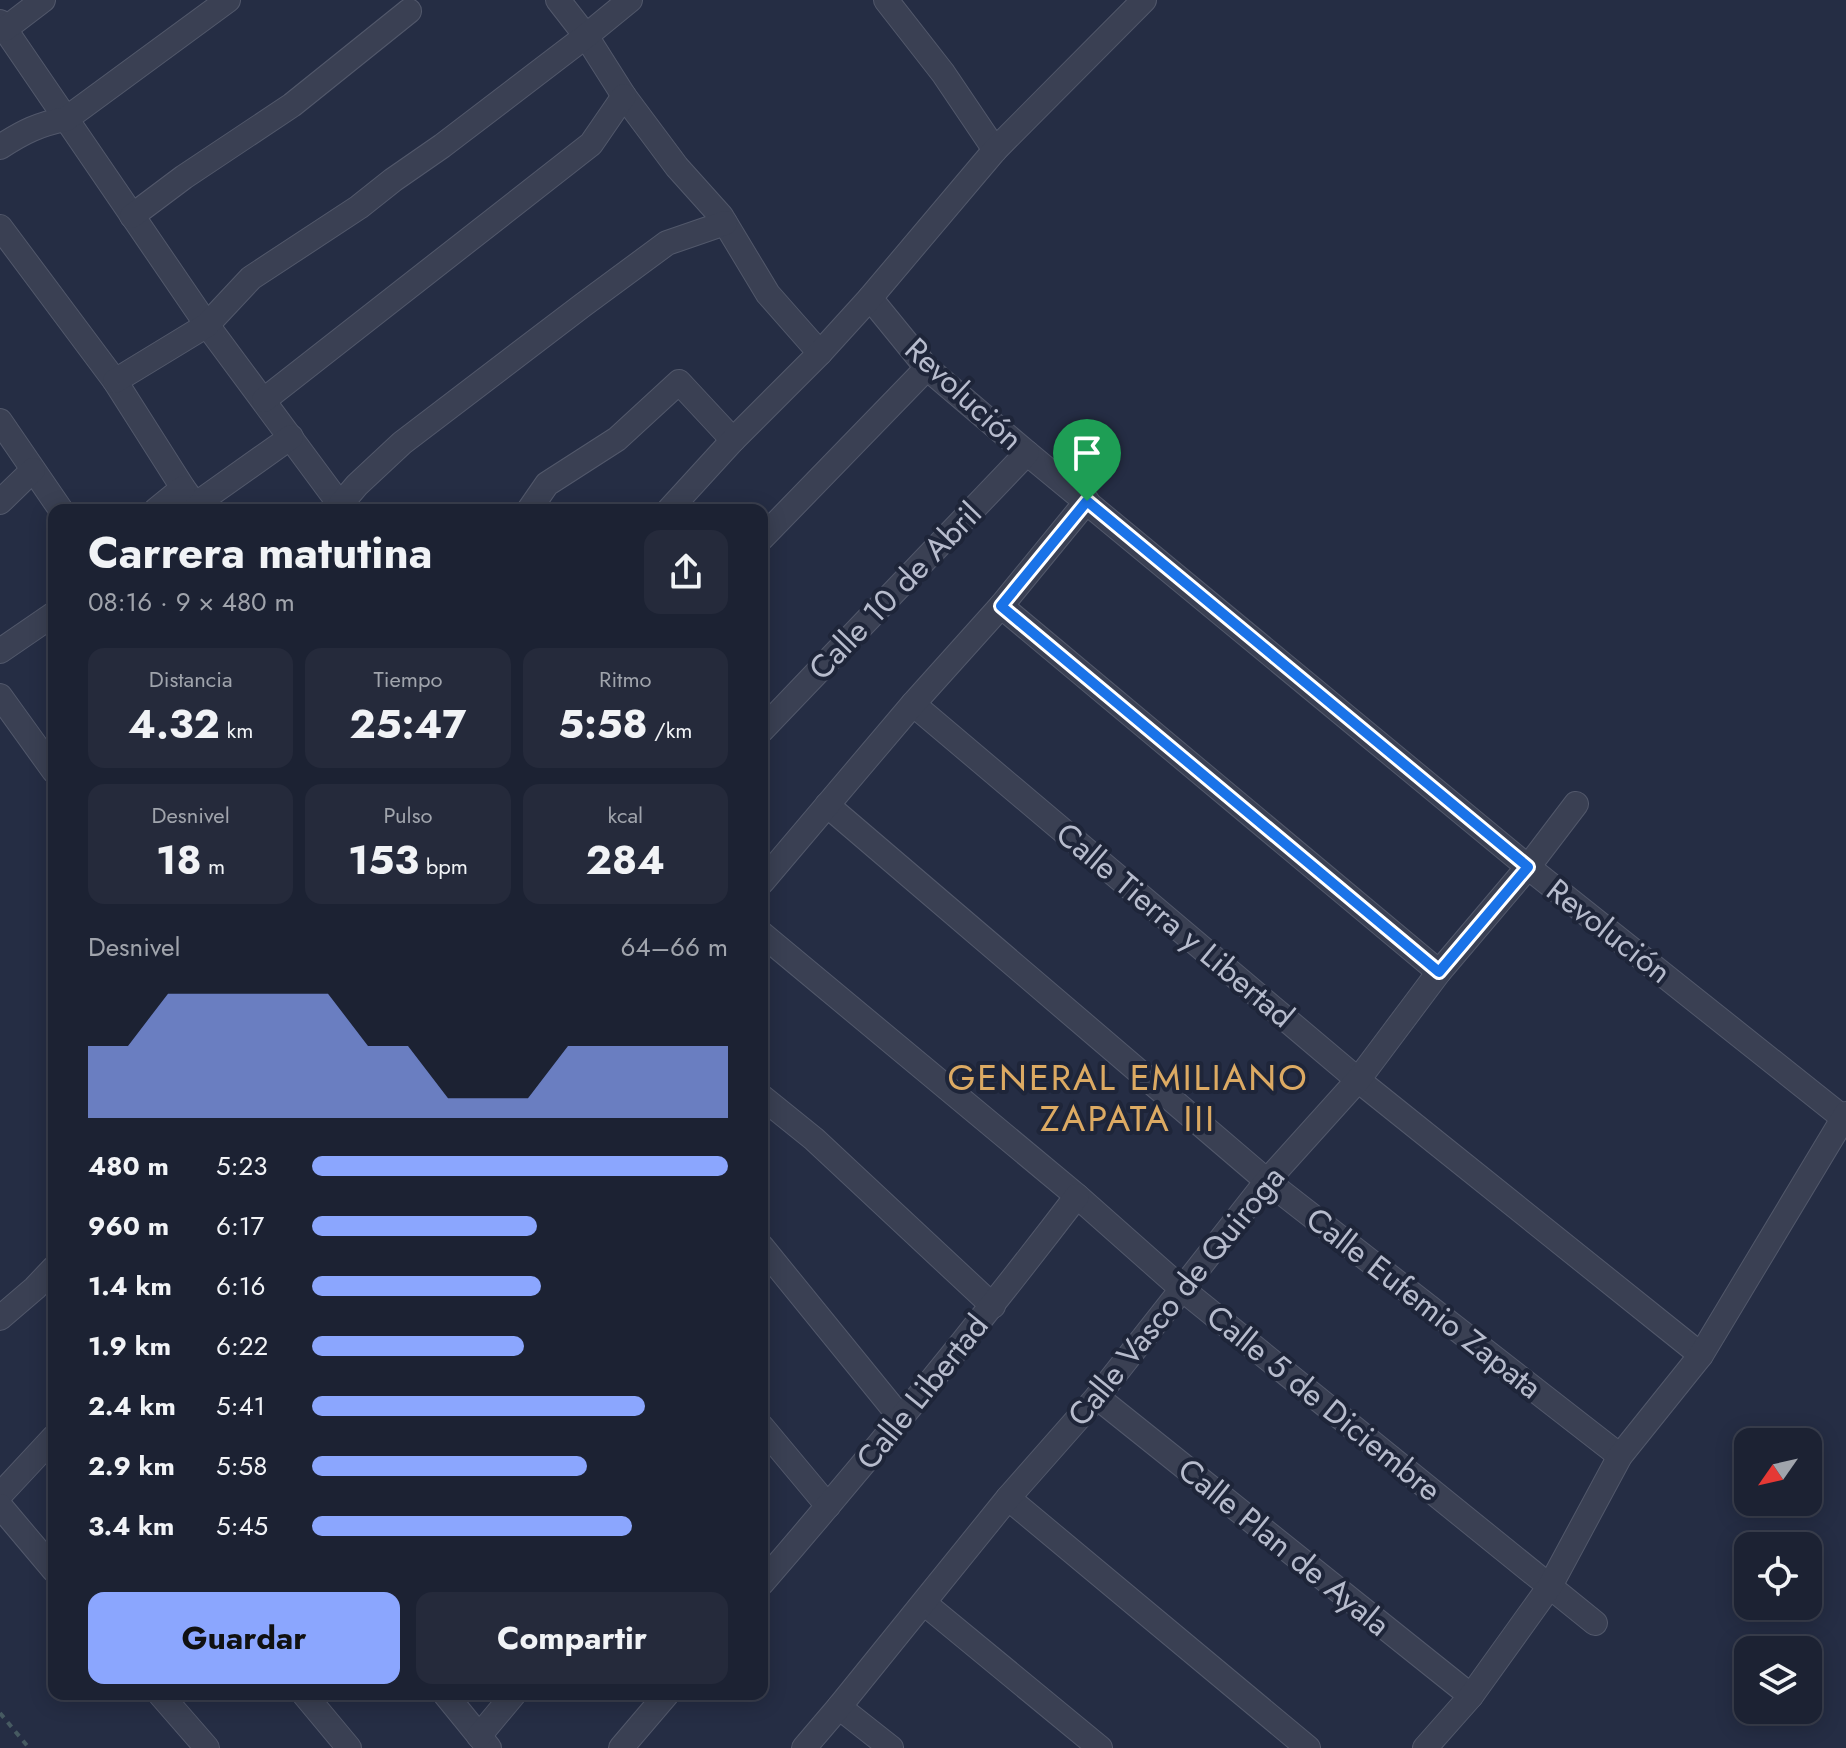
<!DOCTYPE html>
<html lang="es">
<meta charset="utf-8">
<style>
body{margin:0;font-family:Jost,sans-serif;background:#252a3b;color:#f1f3f6;height:100vh;display:flex;flex-direction:column;font-size:30px;white-space:nowrap}
*{box-sizing:border-box;margin:0}
p{font-size:26px;color:#a0a4ac}
.icon{flex:none;width:44px;height:44px;fill:none;stroke:currentColor;stroke-width:2;stroke-linecap:round;stroke-linejoin:round}
.map{position:relative;flex:1;overflow:hidden}
.panel{position:absolute;left:48px;top:504px;width:720px;height:1196px;display:flex;flex-direction:column;background:#1c2233;border-radius:16px;box-shadow:0 4px 20px #0003,0 0 0 2px #3a3f4e}
.panel>*{flex:none}
.needle{width:52px;rotate:236deg}
.controls{position:absolute;left:1734px;top:1428px;display:grid;gap:16px}
.controls a{display:grid;place-items:center;width:88px;height:88px;border-radius:16px;background:#1c2233;box-shadow:0 4px 20px #0003,0 0 0 2px #3a3f4e;font-size:40px}
.pin{position:absolute;display:grid;place-items:center;width:68px;height:68px;color:#fff;margin:-82px -34px;border-radius:50% 50% 50% 0;rotate:-45deg;box-shadow:0 0 8px #0007}
.pin .icon{rotate:45deg}
.round{display:grid;place-items:center;flex:none;width:84px;height:84px;border-radius:16px;background:#252a3b}
.headline{display:flex;align-items:center;justify-content:space-between;height:136px;padding:0 40px}
h1{font-size:44px;font-weight:700;line-height:60px}
.metrics{display:grid;grid-template-columns:repeat(3,1fr);gap:12px;height:136px;padding:8px 40px}
.metrics div{display:grid;align-content:center;border-radius:16px;background:#252a3b;text-align:center}
.metrics b{font-size:40px;font-weight:700}
.metrics small{font-size:22px;font-weight:400}
.metrics p{font-size:22px}
.chart{height:224px;padding:16px 40px}
.chart p{display:flex;justify-content:space-between}
.chart svg{width:100%;height:144px;margin-top:8px;fill:#8ba6fe;opacity:.7}
.button{display:flex;gap:16px;margin-top:auto;padding:16px 40px}
.button a{flex:1;height:92px;border-radius:16px;background:#8ba6fe;color:#111;font-size:32px;font-weight:700;line-height:92px;text-align:center}
.button a+a{background:#252a3b;color:#f1f3f6}
ul{padding:0 40px;list-style:none;font-size:26px}
li{display:grid;grid-template-columns:128px 96px 1fr;align-items:center;height:60px}
li i{height:20px;border-radius:10px;background:#8ba6fe}
.map>svg:first-child{display:block}
.lines{fill:none;stroke-linecap:round;stroke-linejoin:round}
.minor-casing{stroke:#52586b;stroke-width:26}
.path{stroke:#465a61;stroke-width:4;stroke-dasharray:6 6;stroke-linecap:butt}
.minor{stroke:#3a4053;stroke-width:24}
.route-casing{stroke:#fff;stroke-width:16}
.route{stroke:#1a73e8;stroke-width:10}
.labels{text-anchor:middle;stroke-width:8;stroke-linejoin:round;paint-order:stroke}
.street-label{font-size:32px;fill:#b7bccd;stroke:#1e2539}
.quarter-label{font-size:36px;letter-spacing:2px;fill:#dcaa63;stroke:#1e2539}
</style>
<div class="map">
<svg width="1846" height="1748" viewBox="0 0 1846 1748">
<rect width="100%" height="100%" fill="#252d44"/>
<g class="lines">
<g class="minor-casing">
<g id="minor">
<polyline points="558,0 586,36 624,96 677,167 721,216 768,294 820,353"/>
<polyline points="886,0 943,73 995,150"/>
<polyline points="0,22 207,325 344,510"/>
<polyline points="5,29 43,0"/>
<path d="M0,147C23,132 39,124 66,119L228,0"/>
<polyline points="132,216 184,177 292,105 409,11"/>
<polyline points="0,227 115,381 183,488 199,510"/>
<polyline points="870,298 927,368 1027,453 1528,867 1846,1120"/>
<polyline points="115,381 207,325 251,278 359,207 393,180 442,146 586,36 630,0"/>
<polyline points="264,400 591,144 624,96"/>
<polyline points="0,421 61,510"/>
<polyline points="0,502 33,470"/>
<polyline points="195,505 291,437"/>
<polyline points="340,505 357,485 402,443 583,305 667,243 725,223"/>
<polyline points="156,510 183,488"/>
<polyline points="529,510 547,484 617,439 679,382 733,440"/>
<polyline points="669,510 733,440 820,353 870,298 995,150 1144,0"/>
<polyline points="762,538 927,368"/>
<polyline points="1001,606 1439,972"/>
<polyline points="0,651 54,614"/>
<polyline points="0,696 54,771"/>
<polyline points="913,704 1358,1080 1701,1355"/>
<polyline points="762,730 1027,453"/>
<polyline points="827,805 1267,1181 1620,1456"/>
<polyline points="762,882 913,704 1001,606 1087,501"/>
<polyline points="762,934 1077,1196 1182,1289 1595,1623"/>
<polyline points="762,1097 814,1139 993,1306"/>
<polyline points="762,1247 901,1418"/>
<polyline points="0,1318 35,1288 54,1268"/>
<polyline points="1097,1397 1471,1696"/>
<polyline points="762,1427 828,1506"/>
<polyline points="0,1495 54,1437"/>
<polyline points="1008,1498 1308,1748"/>
<polyline points="0,1506 54,1570"/>
<path d="M762,1583C871,1457 976,1328 1077,1196"/>
<polyline points="924,1603 1100,1748"/>
<polyline points="160,1694 207,1748"/>
<polyline points="304,1694 349,1748"/>
<polyline points="445,1694 489,1748"/>
<polyline points="839,1707 891,1748"/>
<polyline points="479,1736 514,1694"/>
<polyline points="621,1748 667,1694"/>
<polyline points="804,1748 839,1707 1008,1498 1097,1397 1267,1181 1358,1080 1439,972 1528,867 1576,804"/>
<polyline points="1425,1748 1471,1696 1550,1586 1620,1456 1701,1355 1846,1114"/>
</g>
</g>
<polyline class="path" points="0,1713 29,1748"/>
<use href="#minor" class="minor"/>
</g>
<g class="lines">
<g class="route-casing">
<polygon id="route" points="1087,501 1528,867 1439,972 1001,606"/>
</g>
<use href="#route" class="route"/>
</g>
<g class="labels">
<g class="street-label">
<text transform="translate(964 394) rotate(43)" y="11">Revolución</text>
<text transform="translate(895 591) rotate(-46)" y="11">Calle 10 de Abril</text>
<text transform="translate(1175 925) rotate(40)" y="11">Calle Tierra y Libertad</text>
<text transform="translate(1609 931) rotate(38)" y="11">Revolución</text>
<text transform="translate(1176 1296) rotate(-51)" y="11">Calle Vasco de Quiroga</text>
<text transform="translate(1424 1303) rotate(38)" y="11">Calle Eufemio Zapata</text>
<text transform="translate(922 1392) rotate(-51)" y="11">Calle Libertad</text>
<text transform="translate(1324 1403) rotate(39)" y="11">Calle 5 de Diciembre</text>
<text transform="translate(1284 1547) rotate(39)" y="11">Calle Plan de Ayala</text>
</g>
<g class="quarter-label">
<text x="1128" y="1090">GENERAL EMILIANO<tspan x="1128" dy="41">ZAPATA III</tspan></text>
</g>
</g>
</svg>
<div class="controls">
<a><svg class="needle" viewBox="-14 -14 28 28"><path d="M0-13l5 13h-10z" fill="#e53935"/><path d="M0 13l5-13h-10z" fill="#a0a4ac"/></svg></a>
<a><svg class="icon" aria-label="locate" viewBox="0 0 24 24"><circle cx="12" cy="12" r="6"/><path d="M12 2v4M12 18v4M2 12h4M18 12h4"/></svg></a>
<a><svg class="icon" aria-label="layers" viewBox="0 0 24 24"><path d="M12 4l9 5-9 5-9-5zM3 14l9 5 9-5"/></svg></a>
</div>
<div class="pin" style="left:1087px;top:501px;background:#1e9e55"><svg class="icon" aria-label="arrive" viewBox="0 0 24 24"><path d="M6 21V4h12l-3 4 3 4H6"/></svg></div>
<section class="panel">
<div class="headline"><div><h1>Carrera matutina</h1><p>08:16 · 9 × 480 m</p></div><a class="round"><svg class="icon" aria-label="share" viewBox="0 0 24 24"><path d="M12 15V3M7 8l5-5 5 5M5 13v7h14v-7"/></svg></a></div>
<div class="metrics">
<div><p>Distancia</p><b>4.32<small> km</small></b></div>
<div><p>Tiempo</p><b>25:47</b></div>
<div><p>Ritmo</p><b>5:58<small> /km</small></b></div>
</div>
<div class="metrics">
<div><p>Desnivel</p><b>18<small> m</small></b></div>
<div><p>Pulso</p><b>153<small> bpm</small></b></div>
<div><p>kcal</p><b>284</b></div>
</div>
<div class="chart"><p><span>Desnivel</span>64–66 m</p>
<svg viewBox="0 0 160 44" preserveAspectRatio="none"><path d="M0 44V22L10 22L20 6L30 6L40 6L50 6L60 6L70 22L80 22L90 38L100 38L110 38L120 22L130 22L140 22L150 22L160 22V44z"/></svg>
</div>
<ul>
<li><b>480 m</b>5:23<i style="width:100%"></i></li>
<li><b>960 m</b>6:17<i style="width:54%"></i></li>
<li><b>1.4 km</b>6:16<i style="width:55%"></i></li>
<li><b>1.9 km</b>6:22<i style="width:51%"></i></li>
<li><b>2.4 km</b>5:41<i style="width:80%"></i></li>
<li><b>2.9 km</b>5:58<i style="width:66%"></i></li>
<li><b>3.4 km</b>5:45<i style="width:77%"></i></li>
</ul>
<div class="button"><a>Guardar</a><a>Compartir</a></div>
</section>
</div>
